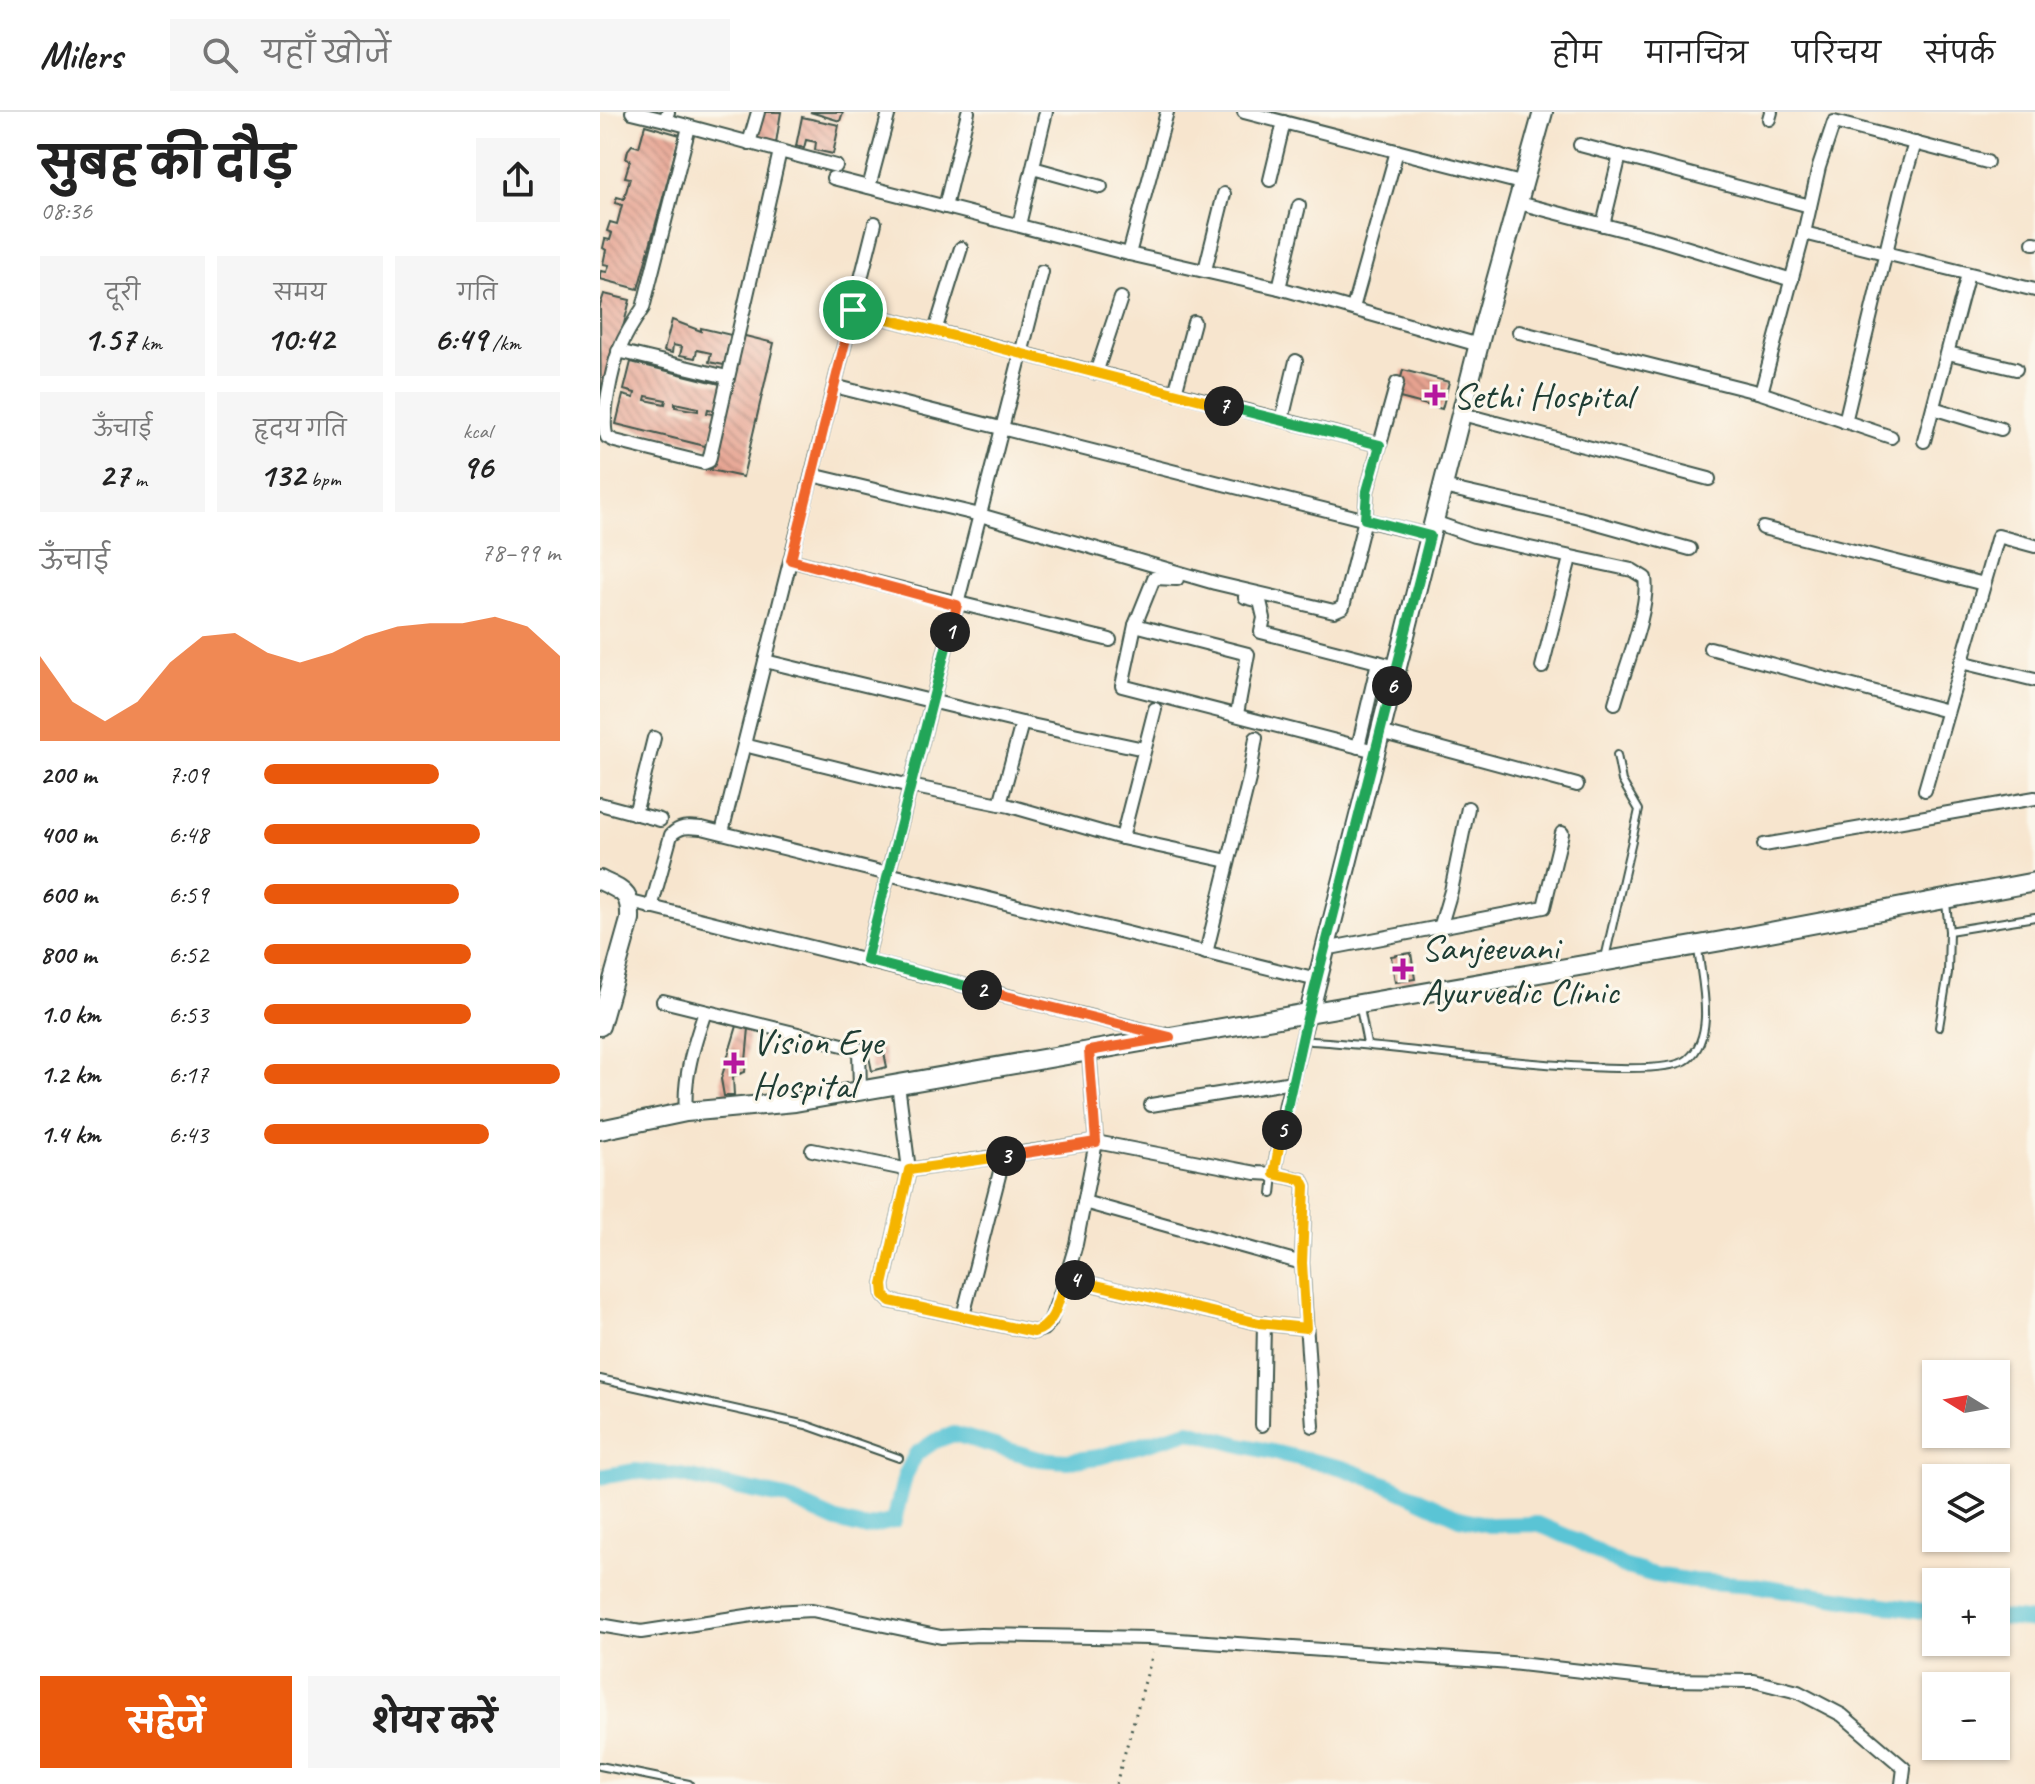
<!DOCTYPE html>
<html lang="hi">
<meta charset="utf-8">
<style>
body{margin:0;font-family:Caveat,"Playpen Sans Deva",sans-serif;background:#f6f6f6;color:#222;height:100vh;display:flex;flex-direction:column;font-size:30px;white-space:nowrap}
*{box-sizing:border-box;margin:0}
p{font-size:26px;color:#767676}
.icon{flex:none;width:44px;height:44px;fill:none;stroke:currentColor;stroke-width:2;stroke-linecap:round;stroke-linejoin:round}
.map{position:relative;flex:1;overflow:hidden}
.panel{display:flex;flex-direction:column;background:#fff;width:600px}
.panel>*{flex:none}
.needle{width:52px;rotate:281deg}
.fabs{position:absolute;left:1322px;top:1248px;display:grid;gap:16px}
.fabs a{display:grid;place-items:center;width:88px;height:88px;border-radius:0px;background:#fff;box-shadow:0 2px 6px #0004;font-size:40px}
.pin{position:absolute;display:grid;place-items:center;width:68px;height:68px;color:#fff;margin:-34px;border:4px solid #fff;border-radius:50%;box-shadow:0 2px 8px #0007}
.km{position:absolute;width:40px;height:40px;margin:-20px;border-radius:50%;background:#222;color:#fff;font-size:22px;line-height:40px;text-align:center}
.round{display:grid;place-items:center;flex:none;width:84px;height:84px;border-radius:0px;background:#f6f6f6}
.head{display:flex;align-items:center;justify-content:space-between;height:136px;padding:0 40px}
h1{font-size:44px;font-weight:700;line-height:60px}
.figures{display:grid;grid-template-columns:repeat(3,1fr);gap:12px;height:136px;padding:8px 40px}
.figures div{display:grid;align-content:center;border-radius:0px;background:#f6f6f6;text-align:center}
.figures b{font-size:34px;font-weight:700}
.figures small{font-size:22px;font-weight:400}
.figures p{font-size:22px}
.chart{height:224px;padding:16px 40px}
.chart p{display:flex;justify-content:space-between}
.chart svg{width:100%;height:144px;margin-top:8px;fill:#ea580c;opacity:.7}
.button{display:flex;gap:16px;margin-top:auto;padding:16px 40px}
.button a{flex:1;height:92px;border-radius:0px;background:#ea580c;color:#fff;font-size:32px;font-weight:700;line-height:92px;text-align:center}
.button a+a{background:#f6f6f6;color:#222}
ul{padding:0 40px;list-style:none;font-size:26px}
li{display:grid;grid-template-columns:128px 96px 1fr;align-items:center;height:60px}
li i{height:20px;border-radius:10px;background:#ea580c}
header{display:flex;align-items:center;gap:48px;box-sizing:border-box;height:112px;padding:0 40px;background:#fff;border-bottom:2px solid #e0e0e0}
header strong{font-size:38px}
nav{display:flex;gap:44px;margin-inline-start:auto;font-size:28px}
.search{width:560px;height:72px;background:#f6f6f6;display:flex;align-items:center;gap:20px;box-sizing:border-box;padding:0 28px;border-radius:0px;color:#767676;font-size:30px}
main{display:flex;flex:1;min-height:0}
.map>svg:first-child{display:block}
.lines{fill:none;stroke-linecap:round;stroke-linejoin:round}
.canal{stroke:#5ac4d5;stroke-width:16}
.building{fill:url(#building-back-hatch);fill-rule:evenodd}
.lane-casing{stroke:#3f564b;stroke-width:10}
.street-casing{stroke:#3f564b;stroke-width:16}
.secondary-casing{stroke:#3f564b;stroke-width:22}
.path{stroke:#3f564b;stroke-width:3;stroke-dasharray:2 6;stroke-linecap:butt}
.lane{stroke:#fff;stroke-width:6}
.street{stroke:#fff;stroke-width:12}
.secondary{stroke:#fff;stroke-width:18}
.split-1-casing{stroke:#fff;stroke-width:16}
.split-2-casing{stroke:#fff;stroke-width:16}
.split-3-casing{stroke:#fff;stroke-width:16}
.split-4-casing{stroke:#fff;stroke-width:16}
.split-5-casing{stroke:#fff;stroke-width:16}
.split-6-casing{stroke:#fff;stroke-width:16}
.split-7-casing{stroke:#fff;stroke-width:16}
.split-8-casing{stroke:#fff;stroke-width:16}
.split-1{stroke:#f0652b;stroke-width:10}
.split-2{stroke:#22a559;stroke-width:10}
.split-3{stroke:#f0652b;stroke-width:10}
.split-4{stroke:#f5b400;stroke-width:10}
.split-5{stroke:#f5b400;stroke-width:10}
.split-6{stroke:#22a559;stroke-width:10}
.split-7{stroke:#22a559;stroke-width:10}
.split-8{stroke:#f5b400;stroke-width:10}
.poi-dot{fill:#b5179e;stroke:#fbf7ec;stroke-width:3}
.labels{text-anchor:middle;stroke-width:6;stroke-linejoin:round;paint-order:stroke}
.poi-label{font-size:38px;fill:#1f3d34;stroke:#fbf7ec;text-anchor:start}
</style>
<header>
<strong>Milers</strong>
<div class="search"><svg class="icon" aria-label="search" viewBox="0 0 24 24"><circle cx="10" cy="10" r="6"/><path d="M15 15l6 6"/></svg>यहाँ खोजें</div>
<nav><a>होम</a><a>मानचित्र</a><a>परिचय</a><a>संपर्क</a></nav>
</header>
<main>
<section class="panel">
<div class="head"><div><h1>सुबह की दौड़</h1><p>08:36</p></div><a class="round"><svg class="icon" aria-label="share" viewBox="0 0 24 24"><path d="M12 15V3M7 8l5-5 5 5M5 13v7h14v-7"/></svg></a></div>
<div class="figures">
<div><p>दूरी</p><b>1.57<small> km</small></b></div>
<div><p>समय</p><b>10:42</b></div>
<div><p>गति</p><b>6:49<small> /km</small></b></div>
</div>
<div class="figures">
<div><p>ऊँचाई</p><b>27<small> m</small></b></div>
<div><p>हृदय गति</p><b>132<small> bpm</small></b></div>
<div><p>kcal</p><b>96</b></div>
</div>
<div class="chart"><p><span>ऊँचाई</span>78–99 m</p>
<svg viewBox="0 0 160 44" preserveAspectRatio="none"><path d="M0 44V18L10 32L20 38L30 32L40 20L50 12L60 11L70 17L80 20L90 17L100 12L110 9L120 8L130 8L140 6L150 9L160 18V44z"/></svg>
</div>
<ul>
<li><b>200 m</b>7:09<i style="width:59%"></i></li>
<li><b>400 m</b>6:48<i style="width:73%"></i></li>
<li><b>600 m</b>6:59<i style="width:66%"></i></li>
<li><b>800 m</b>6:52<i style="width:70%"></i></li>
<li><b>1.0 km</b>6:53<i style="width:70%"></i></li>
<li><b>1.2 km</b>6:17<i style="width:100%"></i></li>
<li><b>1.4 km</b>6:43<i style="width:76%"></i></li>
</ul>
<div class="button"><a>सहेजें</a><a>शेयर करें</a></div>
</section>
<div class="map">
<svg width="1435" height="1672" viewBox="0 0 1435 1672">
<defs>
<pattern id="building-back-hatch" width="6" height="6" patternUnits="userSpaceOnUse" patternTransform="scale(2)"><rect width="6" height="6" fill="#e6a290"/><path d="M-1 5l2 2M0 0l6 6M5-1l2 2" fill="none" stroke="#ba8576"/></pattern>
</defs>
<rect width="100%" height="100%" fill="#fbf7ec"/>
<filter id="ink" filterUnits="userSpaceOnUse"><feTurbulence type="fractalNoise" baseFrequency=".0125" numOctaves="2"/><feDisplacementMap in="SourceGraphic" scale="16" xChannelSelector="R" yChannelSelector="G"/><feConvolveMatrix kernelMatrix="1 2 1 2 8 2 1 2 1" color-interpolation-filters="sRGB"/></filter>
<filter id="wash" filterUnits="userSpaceOnUse"><feTurbulence type="fractalNoise" baseFrequency=".006" numOctaves="4" result="noise"/><feDisplacementMap in="SourceGraphic" scale="32" xChannelSelector="R" yChannelSelector="G"/><feGaussianBlur stdDeviation="1.8" result="paint"/><feColorMatrix in="noise" values="0 0 0 0 0 0 0 0 0 0 0 0 0 0 0 0 0 1.4 0 .05"/><feComposite in="paint" operator="in"/></filter>
<g filter="url(#wash)">
<rect width="100%" height="100%" fill="#f7e5ce"/>
<g class="lines">
<g class="canal">
<polyline points="0,1365 35,1359 82,1364 186,1386 237,1409 264,1416 294,1409 305,1364 316,1342 335,1329 354,1322 439,1347 467,1349 499,1345 589,1319 637,1332 743,1356 791,1374 860,1406 889,1413 938,1412 980,1430 1023,1454 1055,1463 1093,1469 1154,1473 1336,1501"/>
<polyline points="1396,1505 1435,1509"/>
</g>
</g>
<g id="blocks">
<g class="building">
<polygon points="161,0 181,0 176,31 156,27"/>
<polygon points="210,0 243,0 240,9"/>
<polygon points="202,5 239,13 233,42 215,38 216,30 206,28 204,36 196,34"/>
<polygon points="45,13 80,23 38,177 0,167 0,162 1,159 7,160 9,153 3,152 6,138 3,136 5,127 10,128 12,121 7,119 10,110 17,112 22,93 15,91 17,85 24,87 30,66 25,65 30,48 26,47 28,38 32,33 39,35"/>
<polygon points="4,182 30,188 1,302 0,194"/>
<polygon points="72,208 101,219 101,216 131,223 124,253 109,250 111,241 97,238 95,246 80,243 82,235 73,233 72,241 64,239"/>
<polygon points="141,223 174,231 143,365 110,358 116,347 126,286 130,286 131,282 127,281 130,272 133,273 134,269 131,268"/>
<path d="M31,250L124,273L118,299L108,297L107,301L117,303L109,335L16,312L23,283L34,286L35,281L24,278ZM46,284L66,288L65,292L45,288ZM75,291L98,296V299L75,295Z"/>
<polygon points="803,258 849,270 842,297 796,285"/>
<polygon points="811,841 815,867 795,870 791,844"/>
<polygon points="137,914 149,916 145,960 133,964 134,984 124,984 121,967"/>
<polygon points="283,936 287,955 272,959 268,940"/>
</g>
</g>
</g>
<g filter="url(#ink)">
<use href="#blocks" fill-opacity="0" stroke="#3f564b" stroke-width="2"/>
<g class="lines">
<g class="lane-casing">
<g id="lane">
<polyline points="1346,791 1349,819 1435,805"/>
<polyline points="1005,846 1039,698 1022,669 1017,643"/>
<polyline points="760,896 767,932"/>
<polyline points="1339,915 1348,861 1349,819"/>
<path d="M711,929C771,930 1055,975 1088,947C1117,923 1101,868 1098,836"/>
<polyline points="672,1082 674,1062"/>
<polyline points="0,1267 206,1313 299,1346"/>
<polyline points="0,1654 89,1672"/>
</g>
</g>
<g class="street-casing">
<g id="street">
<polyline points="32,0 65,8"/>
<polyline points="68,0 65,8 236,54"/>
<polyline points="567,0 529,142 679,176 879,233"/>
<polyline points="644,0 925,72"/>
<polyline points="1169,7 1171,0"/>
<path d="M89,15L43,196C34,209 26,221 20,236C13,253 0,309 7,325L15,329L104,351L109,349L180,39"/>
<polyline points="149,31 158,0"/>
<polyline points="980,33 1210,94"/>
<polyline points="433,56 501,75"/>
<polyline points="233,66 529,142"/>
<polyline points="670,68 684,10"/>
<polyline points="269,75 289,0"/>
<polyline points="919,91 1062,128 1192,168"/>
<polyline points="345,95 368,0"/>
<polyline points="419,113 446,0"/>
<polyline points="1003,113 1020,43"/>
<polyline points="1204,121 1219,55 1234,10 1387,50"/>
<polyline points="1433,131 1435,131"/>
<polyline points="605,158 624,82"/>
<polyline points="679,176 699,94"/>
<polyline points="753,196 797,39"/>
<polyline points="253,198 780,333"/>
<polyline points="335,219 361,136"/>
<polyline points="919,220 1161,281 1291,325"/>
<polyline points="18,239 127,265"/>
<polyline points="1348,241 1416,257"/>
<polyline points="496,261 521,186"/>
<polyline points="234,274 830,424"/>
<polyline points="575,281 594,210"/>
<polyline points="1161,281 1204,121 1435,178"/>
<polyline points="1333,296 1401,317"/>
<polyline points="862,302 1109,367"/>
<polyline points="682,308 696,249"/>
<polyline points="1245,310 1301,78 1315,31"/>
<polyline points="1324,329 1368,162"/>
<polyline points="212,363 380,403 615,471 734,499 743,495 765,407 767,379 797,271"/>
<polyline points="843,375 979,406 1090,437"/>
<path d="M834,410L874,424L1032,458L1045,466C1050,497 1024,558 1015,591"/>
<polyline points="1163,416 1384,472"/>
<path d="M191,448C297,477 403,502 510,528"/>
<polyline points="577,467 554,466 535,513 522,574 775,639"/>
<polyline points="645,485 660,489 664,506 661,520 797,555"/>
<polyline points="535,513 648,542 637,602"/>
<polyline points="1110,536 1347,599"/>
<polyline points="165,549 422,611 544,637"/>
<polyline points="1361,550 1435,568"/>
<polyline points="942,555 970,446"/>
<polyline points="780,620 977,673"/>
<polyline points="144,633 310,674 410,694 522,726 628,749"/>
<polyline points="758,635 778,550"/>
<polyline points="1325,678 1398,424 1435,434"/>
<polyline points="0,692 60,708"/>
<polyline points="400,692 422,611"/>
<polyline points="35,702 54,626"/>
<polyline points="122,720 275,111"/>
<polyline points="522,726 555,597"/>
<polyline points="1164,733 1435,686"/>
<polyline points="31,790 563,923"/>
<path d="M51,796L71,723C81,713 89,715 102,716L717,868"/>
<polyline points="840,816 851,779 868,696"/>
<polyline points="725,837 944,795 962,721"/>
<polyline points="606,841 649,667 656,626"/>
<polyline points="266,848 442,160"/>
<polyline points="63,889 259,937 260,978"/>
<polyline points="298,972 309,1058 283,1173 284,1183 290,1189 434,1220 443,1217 450,1210 466,1166 476,1132 496,1030 656,1061 674,1062 686,992 709,901"/>
<polyline points="551,993 692,970"/>
<path d="M86,1000C83,966 94,932 105,900"/>
<polyline points="212,1038 309,1058 496,1030 489,939"/>
<polyline points="674,1062 702,1068 705,1074 702,1151"/>
<polyline points="484,1090 702,1151 713,1314"/>
<polyline points="466,1166 659,1211 706,1216"/>
<polyline points="363,1204 404,1044"/>
<polyline points="662,1313 664,1211"/>
<polyline points="0,1513 41,1520 173,1500 212,1498 341,1525 380,1523 550,1526 911,1551 1061,1568 1154,1569 1198,1580 1242,1603 1304,1656 1302,1672"/>
</g>
</g>
<g class="secondary-casing">
<g id="secondary">
<path d="M0,768C23,780 31,779 30,808L0,914"/>
<polyline points="709,901 884,212 943,0"/>
<polyline points="0,1018 86,1000 195,990 570,925 1122,829 1435,770"/>
</g>
</g>
<polyline class="path" points="516,1672 553,1541"/>
<use href="#lane" class="lane"/>
<use href="#street" class="street"/>
<use href="#secondary" class="secondary"/>
</g>
</g>
<g class="lines" filter="url(#ink)">
<g class="split-1-casing">
<polyline id="split-1" points="253,198 191,448 357,493 350,520"/>
</g>
<g class="split-2-casing">
<polyline id="split-2" points="350,520 266,848 382,878"/>
</g>
<g class="split-3-casing">
<polyline id="split-3" points="382,878 570,925 489,939 496,1030 406,1044"/>
</g>
<g class="split-4-casing">
<path id="split-4" d="M406,1044L309,1058L283,1173L284,1183L290,1189L434,1220C456,1214 459,1185 466,1166L475,1168"/>
</g>
<g class="split-5-casing">
<polyline id="split-5" points="475,1168 659,1211 706,1216 702,1151 705,1074 702,1068 674,1062 682,1018"/>
</g>
<g class="split-6-casing">
<polyline id="split-6" points="682,1018 705,914 792,574"/>
</g>
<g class="split-7-casing">
<polyline id="split-7" points="624,294 780,333 767,379 765,407 830,424 792,574"/>
</g>
<g class="split-8-casing">
<polyline id="split-8" points="253,198 624,294"/>
</g>
<use href="#split-1" class="split-1"/>
<use href="#split-2" class="split-2"/>
<use href="#split-3" class="split-3"/>
<use href="#split-4" class="split-4"/>
<use href="#split-5" class="split-5"/>
<use href="#split-6" class="split-6"/>
<use href="#split-7" class="split-7"/>
<use href="#split-8" class="split-8"/>
</g>
<g class="poi-dot">
<path d="M831 271h8v8h8v8h-8v8h-8v-8h-8v-8h8z"/>
<path d="M799 845h8v8h8v8h-8v8h-8v-8h-8v-8h8z"/>
<path d="M130 939h8v8h8v8h-8v8h-8v-8h-8v-8h8z"/>
</g>
<g class="labels">
<g class="poi-label">
<text x="853" y="296">Sethi Hospital</text>
<text x="821" y="848">Sanjeevani<tspan x="821" dy="44">Ayurvedic Clinic</tspan></text>
<text x="152" y="942">Vision Eye<tspan x="152" dy="44">Hospital</tspan></text>
</g>
</g>
</svg>
<div class="fabs">
<a><svg class="needle" viewBox="-14 -14 28 28"><path d="M0-13l5 13h-10z" fill="#e53935"/><path d="M0 13l5-13h-10z" fill="#767676"/></svg></a>
<a><svg class="icon" aria-label="layers" viewBox="0 0 24 24"><path d="M12 4l9 5-9 5-9-5zM3 14l9 5 9-5"/></svg></a>
<a>+</a>
<a>−</a>
</div>
<div class="pin" style="left:253px;top:198px;background:#1e9e55"><svg class="icon" aria-label="arrive" viewBox="0 0 24 24"><path d="M6 21V4h12l-3 4 3 4H6"/></svg></div>
<b class="km" style="left:350px;top:520px">1</b>
<b class="km" style="left:382px;top:878px">2</b>
<b class="km" style="left:406px;top:1044px">3</b>
<b class="km" style="left:475px;top:1168px">4</b>
<b class="km" style="left:682px;top:1018px">5</b>
<b class="km" style="left:792px;top:574px">6</b>
<b class="km" style="left:624px;top:294px">7</b>
</div>
</main>
